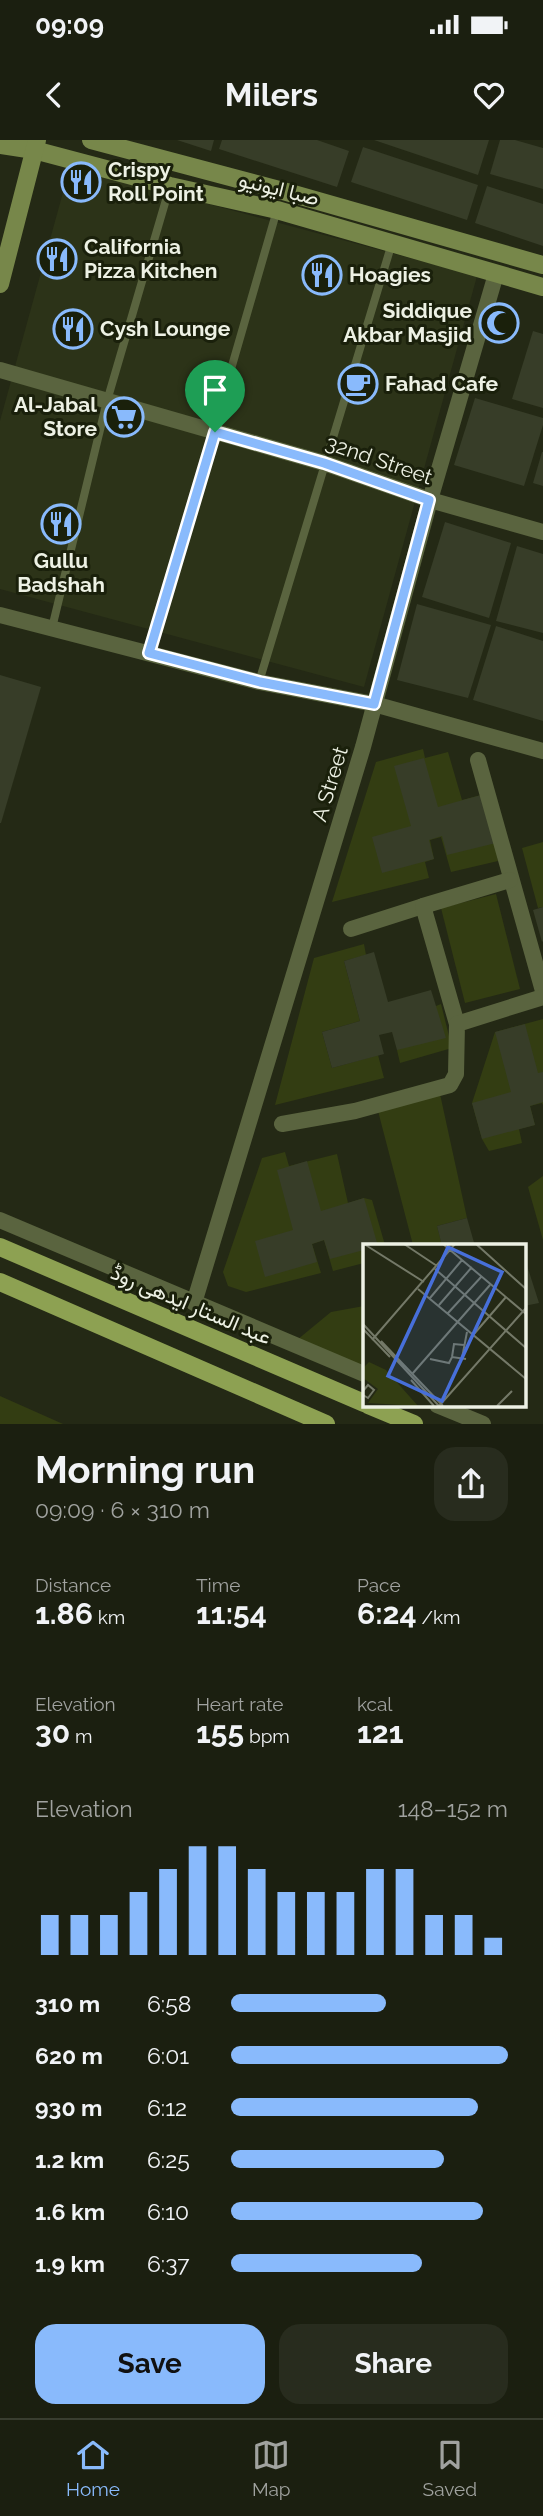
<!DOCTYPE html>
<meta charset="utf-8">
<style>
body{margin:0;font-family:Raleway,Vazirmatn,sans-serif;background:#282c1e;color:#f1f3f6;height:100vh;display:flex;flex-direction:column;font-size:26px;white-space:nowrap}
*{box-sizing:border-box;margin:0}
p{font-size:23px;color:#a0a29f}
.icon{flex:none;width:38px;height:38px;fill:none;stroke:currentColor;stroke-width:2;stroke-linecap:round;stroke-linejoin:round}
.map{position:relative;height:1284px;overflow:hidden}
.sheet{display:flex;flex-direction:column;background:#1b1f10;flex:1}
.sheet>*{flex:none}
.pin{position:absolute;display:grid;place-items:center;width:60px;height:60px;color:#fff;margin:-72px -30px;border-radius:50% 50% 50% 0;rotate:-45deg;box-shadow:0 0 7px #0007}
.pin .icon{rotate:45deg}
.round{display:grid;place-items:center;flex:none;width:74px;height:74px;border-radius:21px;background:#282c1e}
.summary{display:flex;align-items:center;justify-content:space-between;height:119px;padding:0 35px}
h1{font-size:38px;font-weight:700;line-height:52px}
.stats{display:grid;grid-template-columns:repeat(3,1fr);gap:10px;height:119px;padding:7px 35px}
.stats div{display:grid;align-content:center}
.stats b{font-size:30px;font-weight:700}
.stats small{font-size:19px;font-weight:400}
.stats p{font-size:19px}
.chart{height:196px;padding:14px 35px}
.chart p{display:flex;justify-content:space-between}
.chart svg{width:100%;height:126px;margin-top:7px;stroke:#89bafc;stroke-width:6}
.primary-button{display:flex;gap:14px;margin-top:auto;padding:14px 35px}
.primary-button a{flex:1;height:80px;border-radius:21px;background:#89bafc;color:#111;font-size:28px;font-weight:700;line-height:80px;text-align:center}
.primary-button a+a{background:#282c1e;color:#f1f3f6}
ul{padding:0 35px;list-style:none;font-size:23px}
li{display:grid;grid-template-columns:112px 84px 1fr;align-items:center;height:52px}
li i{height:18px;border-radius:9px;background:#89bafc}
.status{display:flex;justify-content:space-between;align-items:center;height:49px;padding:0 35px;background:#1b1f10;direction:ltr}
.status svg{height:19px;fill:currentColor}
header{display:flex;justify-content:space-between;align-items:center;height:91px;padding:0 35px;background:#1b1f10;font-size:32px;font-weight:700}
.menu{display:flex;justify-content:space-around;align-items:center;height:98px;border-top:2px solid #393d30;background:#1b1f10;font-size:19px;color:#a0a29f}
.menu a{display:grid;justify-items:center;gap:4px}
.menu .on{color:#89bafc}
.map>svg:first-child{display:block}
.built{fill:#2c3318}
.green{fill:#333d12}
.building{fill:#373d28}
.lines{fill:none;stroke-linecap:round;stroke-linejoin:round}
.service{stroke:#5a643f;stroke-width:8}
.minor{stroke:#5a643f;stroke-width:16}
.secondary{stroke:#77874a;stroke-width:18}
.primary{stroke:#8da152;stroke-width:18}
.route-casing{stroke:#fff;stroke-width:14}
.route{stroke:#89bafc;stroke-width:9}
.labels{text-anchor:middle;stroke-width:6;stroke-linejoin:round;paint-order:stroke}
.poi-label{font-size:21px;font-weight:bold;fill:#edf1e4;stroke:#1a200b;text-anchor:start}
.street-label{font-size:21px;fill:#edf1e4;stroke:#1a200b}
.inset-road{fill:none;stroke:#747968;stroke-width:2}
.view{fill:#476fda;fill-opacity:0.15;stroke:#476fda;stroke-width:3.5}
.inset-edge{fill:none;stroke:#edf1e4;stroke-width:3.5}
</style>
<div class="status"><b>09:09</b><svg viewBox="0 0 49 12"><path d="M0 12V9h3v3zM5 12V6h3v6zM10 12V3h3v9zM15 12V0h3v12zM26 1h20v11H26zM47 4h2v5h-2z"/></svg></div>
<header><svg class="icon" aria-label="back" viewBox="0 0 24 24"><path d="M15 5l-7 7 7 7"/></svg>Milers<svg class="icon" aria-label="heart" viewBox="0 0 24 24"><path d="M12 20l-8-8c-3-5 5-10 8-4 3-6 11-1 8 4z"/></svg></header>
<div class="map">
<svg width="543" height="1284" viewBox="0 0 543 1284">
<rect width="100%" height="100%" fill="#242915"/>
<polygon class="built" points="70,27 477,136 364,547 0,449 0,281"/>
<g class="green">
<polygon points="423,609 425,618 448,612 462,660 481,655 496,703 498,721 451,732 441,697 430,700 434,719 425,722 429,738 332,762 376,622"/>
<polygon points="543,702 543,767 538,768 522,708"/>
<polygon points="496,754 520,849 465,863 441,768"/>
<polygon points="364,804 366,815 344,821 360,881 322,892 332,928 378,915 384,938 275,965 314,818"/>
<polygon points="441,864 452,908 400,923 397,910 436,866"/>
<polygon points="543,879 543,965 542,963 530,966 535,985 519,989 522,1003 489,1011 482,999 472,963 495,892"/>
<polygon points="440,954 467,1078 437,1086 442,1105 413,1105 378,971"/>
<polygon points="285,1012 289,1026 337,1014 348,1063 364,1058 372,1060 385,1105 364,1106 364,1123 333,1131 324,1100 312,1104 321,1133 246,1152 228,1146 223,1132 262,1018"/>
<polygon points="543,1036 543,1100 528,1047"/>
<polygon points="364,1166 364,1226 297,1200 331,1172"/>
<polygon points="0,1256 63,1284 0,1284"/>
</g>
<g class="building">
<polygon points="177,0 214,0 211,11"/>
<polygon points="222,0 317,0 349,11 337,47 219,9"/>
<polygon points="374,0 489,0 478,35"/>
<polygon points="500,0 515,0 543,8 543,49 490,34"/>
<polygon points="363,7 478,45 467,80 351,42"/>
<polygon points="487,46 543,64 543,106 475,83"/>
<polygon points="533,191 543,194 543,268 512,259"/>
<polygon points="475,258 543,278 543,285 524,346 454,325"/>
<polygon points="542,312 543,312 543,346 533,343"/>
<polygon points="445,382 511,403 489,478 422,457"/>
<polygon points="517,406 543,414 543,493 496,481"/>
<polygon points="417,464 491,485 468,558 397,540"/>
<polygon points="496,486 543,501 543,581 473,560"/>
<polygon points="0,535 41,547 1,683 0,683"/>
<polygon points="424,618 438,667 481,655 496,703 447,715 442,696 429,700 434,719 382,733 372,697 411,686 394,626"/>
<polygon points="543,767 543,801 542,802 533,770"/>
<polygon points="374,812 388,862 431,850 446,898 397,910 392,892 379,895 384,914 332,928 322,892 360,881 344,821"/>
<polygon points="525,884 538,933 543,932 543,962 530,966 535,985 482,999 472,963 511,952 495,892"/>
<polygon points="307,1021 321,1071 364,1058 378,1106 364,1106 364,1110 330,1119 324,1100 312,1104 317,1122 265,1137 255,1101 293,1090 277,1030"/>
<polygon points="467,1078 475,1106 442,1106 437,1086"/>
<polygon points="524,1116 539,1163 524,1166"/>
</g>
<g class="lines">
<g class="service">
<polyline points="52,488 107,261 170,46"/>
<polyline points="149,513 277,70"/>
<polyline points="259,542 392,103"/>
</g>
<g class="minor">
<polyline points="0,230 324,323 430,360 543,392"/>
<polyline points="0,475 259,542 374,564 543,611"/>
<polyline points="478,620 543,851"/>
<polyline points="351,789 423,766"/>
<polyline points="457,884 423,766 510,740"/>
<polyline points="282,984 355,971 450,945 456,934 457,884 543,857"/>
<polyline points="0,1080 364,1234"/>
<polyline points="194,1163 363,607 430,360 496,134"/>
<polyline points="437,1265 483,1284"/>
</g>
<g class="secondary">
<polyline points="91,0 283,51 543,125"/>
<polyline points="0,5 34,10 170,46 277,70 543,147"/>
<polyline points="0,144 37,0"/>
</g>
<g class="primary">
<polyline points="0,1107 364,1263"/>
<polyline points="0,1142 326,1284"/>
<polyline points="368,1265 414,1284"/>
</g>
</g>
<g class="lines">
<g class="route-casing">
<polygon id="route" points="215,292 324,323 429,360 374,564 260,542 149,513"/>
</g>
<use href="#route" class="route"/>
</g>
<defs>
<g id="restaurant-ring" transform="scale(2.0125)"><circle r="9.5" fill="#1a200b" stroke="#89bafc" stroke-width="1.5"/><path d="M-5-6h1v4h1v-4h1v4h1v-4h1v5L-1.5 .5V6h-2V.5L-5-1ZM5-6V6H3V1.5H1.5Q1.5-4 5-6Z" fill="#89bafc"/></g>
<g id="mosque-ring" transform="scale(2.0125)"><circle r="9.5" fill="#1a200b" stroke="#89bafc" stroke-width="1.5"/><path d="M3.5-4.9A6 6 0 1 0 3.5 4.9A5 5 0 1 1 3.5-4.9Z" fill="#89bafc"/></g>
<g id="cafe-ring" transform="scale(2.0125)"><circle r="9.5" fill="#1a200b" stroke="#89bafc" stroke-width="1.5"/><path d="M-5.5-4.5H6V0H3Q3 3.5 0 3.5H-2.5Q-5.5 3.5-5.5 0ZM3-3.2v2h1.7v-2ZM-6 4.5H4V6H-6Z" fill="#89bafc"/></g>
<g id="supermarket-ring" transform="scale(2.0125)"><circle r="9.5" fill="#1a200b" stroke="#89bafc" stroke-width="1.5"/><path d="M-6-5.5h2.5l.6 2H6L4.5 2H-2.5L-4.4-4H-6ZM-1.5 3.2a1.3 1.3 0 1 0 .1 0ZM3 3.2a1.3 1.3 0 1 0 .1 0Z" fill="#89bafc"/></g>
</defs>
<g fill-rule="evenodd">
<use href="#restaurant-ring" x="81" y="42"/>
<use href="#restaurant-ring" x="57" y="119"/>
<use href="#restaurant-ring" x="322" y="135"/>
<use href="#mosque-ring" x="499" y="183"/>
<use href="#restaurant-ring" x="73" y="189"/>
<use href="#cafe-ring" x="358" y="244"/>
<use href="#supermarket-ring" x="124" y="277"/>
<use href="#restaurant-ring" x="61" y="384"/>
</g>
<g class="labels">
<g class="poi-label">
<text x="108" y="37">Crispy<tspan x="108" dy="24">Roll Point</tspan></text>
<text x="84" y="114">California<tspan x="84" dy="24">Pizza Kitchen</tspan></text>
<text x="349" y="142">Hoagies</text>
<text x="472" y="178" text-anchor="end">Siddique<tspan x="472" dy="24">Akbar Masjid</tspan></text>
<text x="100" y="196">Cysh Lounge</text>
<text x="385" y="251">Fahad Cafe</text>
<text x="97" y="272" text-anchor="end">Al-Jabal<tspan x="97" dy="24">Store</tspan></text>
<text x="61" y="428" text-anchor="middle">Gullu<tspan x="61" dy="24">Badshah</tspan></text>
</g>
<g class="street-label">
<text transform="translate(279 49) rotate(14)" y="7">صبا ایونیو</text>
<text transform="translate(379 320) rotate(19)" y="7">32nd Street</text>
<text transform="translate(330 644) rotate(-73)" y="7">A Street</text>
<text transform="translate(191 1165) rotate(23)" y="7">عبد الستار ایدھی روڈ</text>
</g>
</g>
<g transform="translate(363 1104)">
<rect width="163" height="163" fill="#242915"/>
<path d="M6,118L23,126L55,162L5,159L15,145L0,134V124Z" fill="#333d12"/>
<path class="inset-road" d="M1,0L61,38M41,0L74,22M80,0L163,70M113,0L163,45M72,25L163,104M55,45L163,135M67,54L99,16M76,61L109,23M85,69L119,32M0,80L76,162M0,85L27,113M111,90L143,53M9,96L92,0M18,97L80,162M89,113L91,100L101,101M99,114L104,88M67,115L86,119L89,113L103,115M50,129L127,41M48,136L71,162M0,147L5,141L11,146L5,154L0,151M76,162L163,64M134,162L149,147"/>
<path class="view" d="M85,3L139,28L79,157L25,132Z"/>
<rect width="163" height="163" class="inset-edge"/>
</g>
</svg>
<div class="pin" style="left:215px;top:292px;background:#1e9e55"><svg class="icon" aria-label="arrive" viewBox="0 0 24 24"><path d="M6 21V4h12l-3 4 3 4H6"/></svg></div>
</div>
<section class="sheet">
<div class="summary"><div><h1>Morning run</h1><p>09:09 · 6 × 310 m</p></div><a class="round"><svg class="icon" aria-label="share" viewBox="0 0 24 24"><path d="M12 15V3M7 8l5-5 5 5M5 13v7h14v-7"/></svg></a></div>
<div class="stats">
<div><p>Distance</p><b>1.86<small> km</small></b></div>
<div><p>Time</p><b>11:54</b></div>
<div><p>Pace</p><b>6:24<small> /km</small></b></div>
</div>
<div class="stats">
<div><p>Elevation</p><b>30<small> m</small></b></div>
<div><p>Heart rate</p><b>155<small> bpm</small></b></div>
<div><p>kcal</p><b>121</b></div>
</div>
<div class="chart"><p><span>Elevation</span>148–152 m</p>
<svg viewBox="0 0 160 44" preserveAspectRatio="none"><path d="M5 44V30M15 44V30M25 44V30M35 44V22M45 44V14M55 44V6M65 44V6M75 44V14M85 44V22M95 44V22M105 44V22M115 44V14M125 44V14M135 44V30M145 44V30M155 44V38"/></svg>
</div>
<ul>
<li><b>310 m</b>6:58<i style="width:56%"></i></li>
<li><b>620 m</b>6:01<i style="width:100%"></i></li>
<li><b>930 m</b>6:12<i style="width:89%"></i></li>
<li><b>1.2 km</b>6:25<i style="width:77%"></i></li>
<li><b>1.6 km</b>6:10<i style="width:91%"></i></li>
<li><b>1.9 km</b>6:37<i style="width:69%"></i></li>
</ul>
<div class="primary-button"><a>Save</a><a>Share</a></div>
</section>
<nav class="menu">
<a class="on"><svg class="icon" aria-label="home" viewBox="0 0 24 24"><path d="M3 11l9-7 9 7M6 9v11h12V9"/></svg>Home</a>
<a><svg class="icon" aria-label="map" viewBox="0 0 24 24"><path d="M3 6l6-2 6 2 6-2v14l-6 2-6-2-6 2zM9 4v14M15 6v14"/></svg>Map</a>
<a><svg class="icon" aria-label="saved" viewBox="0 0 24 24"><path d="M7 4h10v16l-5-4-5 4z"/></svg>Saved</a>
</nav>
